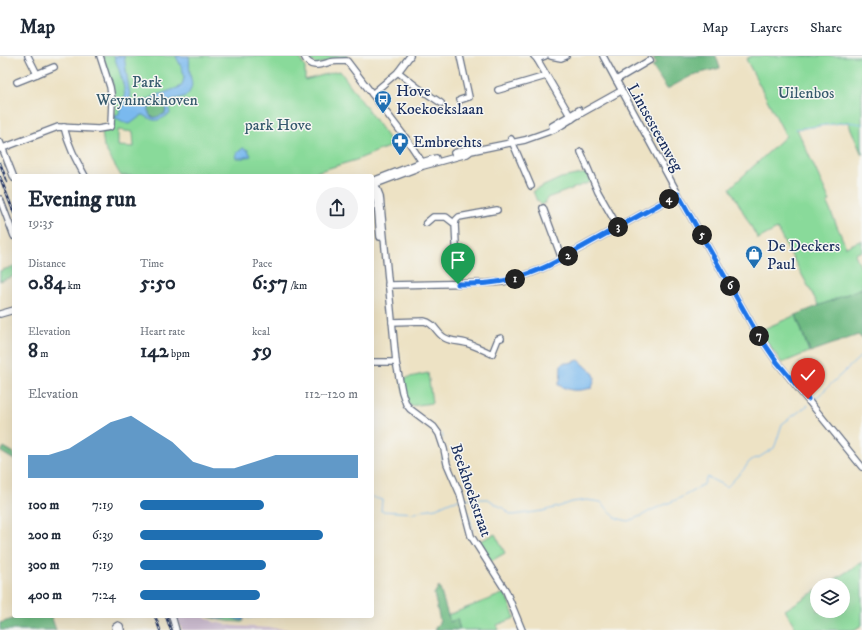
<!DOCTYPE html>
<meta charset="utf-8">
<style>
body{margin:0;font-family:"IM FELL DW Pica",serif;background:#f2f2f3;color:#1f2937;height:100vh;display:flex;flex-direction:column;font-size:15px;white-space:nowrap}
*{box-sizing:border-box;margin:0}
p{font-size:13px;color:#747a83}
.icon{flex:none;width:22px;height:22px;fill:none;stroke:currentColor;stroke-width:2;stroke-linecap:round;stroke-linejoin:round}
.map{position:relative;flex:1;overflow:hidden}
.sheet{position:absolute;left:12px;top:118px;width:362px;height:444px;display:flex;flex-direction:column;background:#fff;border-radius:4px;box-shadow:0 4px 16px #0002}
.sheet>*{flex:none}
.tools{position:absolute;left:810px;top:522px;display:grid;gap:8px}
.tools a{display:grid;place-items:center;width:40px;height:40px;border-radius:50%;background:#fff;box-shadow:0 4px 16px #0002;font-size:20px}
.pin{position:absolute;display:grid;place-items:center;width:34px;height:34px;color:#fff;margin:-41px -17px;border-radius:50% 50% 50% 0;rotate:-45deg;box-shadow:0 0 4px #0007}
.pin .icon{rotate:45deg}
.km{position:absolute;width:20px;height:20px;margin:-10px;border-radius:50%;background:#222;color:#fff;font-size:11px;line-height:20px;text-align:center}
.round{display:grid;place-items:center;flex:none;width:42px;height:42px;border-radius:21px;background:#f2f2f3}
.overview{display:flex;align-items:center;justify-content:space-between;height:68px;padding:0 16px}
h1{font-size:22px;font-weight:800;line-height:30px}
.stats{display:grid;grid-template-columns:repeat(3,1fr);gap:6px;height:68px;padding:4px 16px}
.stats div{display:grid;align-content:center}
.stats b{font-size:20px;font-weight:800}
.stats small{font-size:11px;font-weight:400}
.stats p{font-size:11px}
.chart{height:112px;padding:8px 16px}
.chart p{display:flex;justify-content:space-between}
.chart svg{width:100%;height:72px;margin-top:4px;fill:#1f6fb2;opacity:.7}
ul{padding:0 16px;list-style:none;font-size:13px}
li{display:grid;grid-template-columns:64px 48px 1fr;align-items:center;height:30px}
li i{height:10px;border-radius:5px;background:#1f6fb2}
header{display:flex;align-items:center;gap:24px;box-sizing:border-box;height:56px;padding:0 20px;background:#fff;border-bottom:1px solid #e0e1e3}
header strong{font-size:19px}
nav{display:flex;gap:22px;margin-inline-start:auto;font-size:14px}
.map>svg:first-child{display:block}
.industrial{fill:#cebed2}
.green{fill:#89da9a;stroke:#52847c;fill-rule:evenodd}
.forest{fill:#6eba82;stroke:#447470}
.water{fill:#7ab9ee;stroke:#4a74a6;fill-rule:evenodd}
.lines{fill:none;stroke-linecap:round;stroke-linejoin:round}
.stream{stroke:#7ab9ee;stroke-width:1}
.minor-casing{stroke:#646e82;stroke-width:8}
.minor{stroke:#fff;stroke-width:5.5}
.rail-casing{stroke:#1b2f5e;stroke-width:2.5}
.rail{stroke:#f6f6f2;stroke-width:1;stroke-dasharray:3;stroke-linecap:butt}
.route-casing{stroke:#fff;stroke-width:8}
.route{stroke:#1a73e8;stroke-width:5}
.labels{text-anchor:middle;stroke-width:3;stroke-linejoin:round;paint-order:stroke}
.park-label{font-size:16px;fill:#365a6d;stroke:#f6f6f2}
.poi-label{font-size:16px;fill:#1b2f5e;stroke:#f6f6f2;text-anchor:start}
.street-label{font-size:16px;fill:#1b2f5e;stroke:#f6f6f2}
</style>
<header>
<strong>Map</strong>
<nav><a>Map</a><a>Layers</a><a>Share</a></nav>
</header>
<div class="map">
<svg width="862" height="574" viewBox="0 0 862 574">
<rect width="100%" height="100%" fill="#f6f6f2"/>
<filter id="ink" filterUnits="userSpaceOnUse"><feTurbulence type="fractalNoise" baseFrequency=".025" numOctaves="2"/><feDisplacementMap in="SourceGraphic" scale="8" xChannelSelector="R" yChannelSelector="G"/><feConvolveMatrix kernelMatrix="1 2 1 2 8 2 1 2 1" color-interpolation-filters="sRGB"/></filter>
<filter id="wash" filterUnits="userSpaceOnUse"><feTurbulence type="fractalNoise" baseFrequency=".012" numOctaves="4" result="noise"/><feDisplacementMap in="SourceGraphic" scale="16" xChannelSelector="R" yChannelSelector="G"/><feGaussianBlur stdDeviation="0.9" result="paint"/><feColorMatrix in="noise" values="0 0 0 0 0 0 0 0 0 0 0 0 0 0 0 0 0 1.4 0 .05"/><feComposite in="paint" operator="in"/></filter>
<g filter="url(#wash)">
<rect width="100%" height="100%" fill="#ede2c4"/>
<polygon class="industrial" points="176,560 204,560 214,566 234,570 288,573 288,574 182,574"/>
<g class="green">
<path d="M103,0H299L305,12V24L334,16L340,15L393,89L356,104L303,120H121L104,91L102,76L113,74L115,47L113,29ZM118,74L133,76L134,91L118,90Z"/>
<polygon points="306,0 348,0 345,3 316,8 309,4"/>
<polygon points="752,0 862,0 862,99 848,66 797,73 830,145 827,147 846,191 862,184 862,195 855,198 862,215 862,232 819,250 777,173 758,183 730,132 786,80 746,3"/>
<polygon points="587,117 591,126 547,142 545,147 540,149 539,146 537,145 533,135 561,122"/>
<polygon points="14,210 14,220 0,225 0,215"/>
<polygon points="796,259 809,296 782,307 759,275"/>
<polygon points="428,317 432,347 410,350 405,340 401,323"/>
<polygon points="495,478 505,497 491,505 478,486"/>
<polygon points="862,506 862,569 854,574 797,574 785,554 817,534 817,555 843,555 843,529 826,529"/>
<polygon points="505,537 515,562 497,569 499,574 460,574 457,563 450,566 448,559"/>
<path d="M208,560H211L219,563L230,561L239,564L244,563L243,565L241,566C229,565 218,565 208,560Z"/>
</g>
<g class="forest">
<polygon points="658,0 716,0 720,12 693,19 667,33 652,10 656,8 653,3"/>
<path d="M157,46C171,46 167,67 150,60C146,51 151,50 157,46Z"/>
<polygon points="862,232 862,283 858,279 810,296 796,259"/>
<polygon points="4,391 14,397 14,404 1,396"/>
<polygon points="439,530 450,566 457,563 460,574 434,574 440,565 434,538"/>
<polygon points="23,560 51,560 56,574 0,574 0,567"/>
</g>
<g class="water">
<path d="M114,0H124L130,40L133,48L136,49L140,48L155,40L180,31C189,20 180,10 176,0H189C190,5 189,11 190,16C190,24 194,26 190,35C188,38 187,40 183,41C178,43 173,42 168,46L170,58C158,65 155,67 144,59H142L130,68C124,68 121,63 115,62V59H118C120,55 123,51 124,48C127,32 119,15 114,0ZM157,46C163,46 168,53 165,58L154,62L150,60C146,51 151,50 157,46Z"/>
<polygon points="243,92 248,94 251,100 243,102 236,102 237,97"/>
<path d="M579,304L594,318L595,322L592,332C577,335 572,336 558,329C562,322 560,316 561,309L563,307H569Z"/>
<polygon points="211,560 237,560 244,561 244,563 240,564 230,561 219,563"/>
</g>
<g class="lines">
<g class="stream">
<polyline points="859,4 862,9"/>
<polyline points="796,73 848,66 862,68"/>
<polyline points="814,344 862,299"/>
<polyline points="442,378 443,382"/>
<polyline points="443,400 442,402 444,408"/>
<polyline points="446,411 447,416"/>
<polyline points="372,441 382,444 381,455 415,457 423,454 436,452 452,445 459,444"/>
<polyline points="464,442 470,443 488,443 499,450 504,452 510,458 513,459 543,455 561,450 572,446 587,444 601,446 616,462 628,465 641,460 652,454 678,443 693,435 704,428 707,421 727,431 745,412 748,407 753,403 758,402 774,392 776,387 782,368 808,349"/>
<polyline points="468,457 473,474"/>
<polyline points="247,562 271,560"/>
</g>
</g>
</g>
<g filter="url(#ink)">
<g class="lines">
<g class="minor-casing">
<g id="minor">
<polyline points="28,0 37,18 54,11"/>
<path d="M304,0C310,13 319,9 330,6C336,5 341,5 347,5L408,85L422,106L423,108"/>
<polyline points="534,0 537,3 572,63"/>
<polyline points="551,0 561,2 566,0"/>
<polyline points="603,0 678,138 755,274 777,306 862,411"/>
<polyline points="537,3 545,0"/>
<polyline points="398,16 417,31 441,47"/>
<polyline points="616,24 650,4"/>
<polyline points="17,26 37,18"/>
<polyline points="498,34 546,20"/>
<polyline points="372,38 398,16 410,0"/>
<polyline points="460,44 469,41 460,0"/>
<polyline points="552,70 579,54"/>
<path d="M64,71C68,89 76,104 85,120"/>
<polyline points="511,83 531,130"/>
<polyline points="0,86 14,122"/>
<polyline points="0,93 58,71 98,73 110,71 111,69 112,44 110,31 100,0"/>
<polyline points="581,96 598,136 618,171"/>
<polyline points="454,97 466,93 477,91"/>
<polyline points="375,124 422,106 436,102"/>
<polyline points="374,125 380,140 396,306 402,336 406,348 410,353 434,371 439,378 444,393 447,408 460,438 471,480 506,535 522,574"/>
<polyline points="373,129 423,110 467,98 471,95 525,84 553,74 562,69 578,59 621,35"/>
<path d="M372,130C379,146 378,163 380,181"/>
<polyline points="0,143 14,180"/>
<polyline points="543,152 562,203"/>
<polyline points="426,167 433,161 446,161 455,168"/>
<polyline points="458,228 455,168 456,164 459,161 497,154"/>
<polyline points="388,229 488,227 502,226 515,223 539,214 562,203 575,195 678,138"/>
<polyline points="0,258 14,254"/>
<path d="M392,266L424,265C435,267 436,277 445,282C452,286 459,285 466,287C475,290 484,294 492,298L498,283L501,282"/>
<polyline points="372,306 396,306"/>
<polyline points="172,560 176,574"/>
<polyline points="116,574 115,571 118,569 120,570 121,574"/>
</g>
</g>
<use href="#minor" class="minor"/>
<g class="rail-casing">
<g id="rail">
<polyline points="0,107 7,126"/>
<polyline points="0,121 14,157"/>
<polyline points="155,560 160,574"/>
<polyline points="166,560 171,574"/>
</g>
</g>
<use href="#rail" class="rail"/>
</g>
</g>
<g class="lines" filter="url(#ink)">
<g class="route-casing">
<path id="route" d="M458,228C468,228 479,228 489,227C520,224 549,211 575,195L678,138L755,274L777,306L808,343"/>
</g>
<use href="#route" class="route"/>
</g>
<defs>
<g id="bus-pin" transform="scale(0.9)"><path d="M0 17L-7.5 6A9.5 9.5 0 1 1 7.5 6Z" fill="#1f6fb2" stroke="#f6f6f2"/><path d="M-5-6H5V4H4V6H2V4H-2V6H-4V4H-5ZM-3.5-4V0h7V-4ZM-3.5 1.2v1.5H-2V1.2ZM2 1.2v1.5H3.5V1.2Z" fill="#fff"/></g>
<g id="pharmacy-pin" transform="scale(0.9)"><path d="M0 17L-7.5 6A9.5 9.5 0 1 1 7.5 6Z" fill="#1f6fb2" stroke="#f6f6f2"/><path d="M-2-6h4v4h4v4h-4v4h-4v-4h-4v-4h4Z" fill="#fff"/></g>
<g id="shop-pin" transform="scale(0.9)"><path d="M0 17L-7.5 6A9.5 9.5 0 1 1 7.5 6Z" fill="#1f6fb2" stroke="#f6f6f2"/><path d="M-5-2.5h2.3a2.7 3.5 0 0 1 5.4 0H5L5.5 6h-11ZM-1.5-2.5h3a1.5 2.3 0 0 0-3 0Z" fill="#fff"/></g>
</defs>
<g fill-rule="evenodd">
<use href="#bus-pin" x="383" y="43"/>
<use href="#pharmacy-pin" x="400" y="85"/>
<use href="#shop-pin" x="754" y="198"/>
</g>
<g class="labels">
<g class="park-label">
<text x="147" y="31">Park<tspan x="147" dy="18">Weyninckhoven</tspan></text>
<text x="806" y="42">Uilenbos</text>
<text x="278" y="74">park Hove</text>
</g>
<g class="poi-label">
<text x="396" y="40">Hove<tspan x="396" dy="18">Koekoekslaan</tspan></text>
<text x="413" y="91">Embrechts</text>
<text x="767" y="195">De Deckers<tspan x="767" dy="18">Paul</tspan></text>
</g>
<g class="street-label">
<text transform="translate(656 71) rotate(61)" y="6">Lintsesteenweg</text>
<text transform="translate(472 434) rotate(71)" y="6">Beekhoekstraat</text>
</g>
</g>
</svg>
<div class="tools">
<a><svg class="icon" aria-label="layers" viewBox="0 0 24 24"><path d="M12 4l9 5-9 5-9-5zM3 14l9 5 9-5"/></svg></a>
</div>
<div class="pin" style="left:458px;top:228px;background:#1e9e55"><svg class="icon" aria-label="arrive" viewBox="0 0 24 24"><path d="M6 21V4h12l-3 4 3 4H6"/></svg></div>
<div class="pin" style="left:808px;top:343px;background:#d93025"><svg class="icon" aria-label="check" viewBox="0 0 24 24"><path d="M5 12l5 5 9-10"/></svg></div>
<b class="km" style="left:515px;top:223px">1</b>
<b class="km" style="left:568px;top:200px">2</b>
<b class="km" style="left:618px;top:171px">3</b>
<b class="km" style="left:669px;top:143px">4</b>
<b class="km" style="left:702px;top:179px">5</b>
<b class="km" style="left:730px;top:230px">6</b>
<b class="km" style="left:759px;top:280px">7</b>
<section class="sheet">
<div class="overview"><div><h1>Evening run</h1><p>19:35</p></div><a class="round"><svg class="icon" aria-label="share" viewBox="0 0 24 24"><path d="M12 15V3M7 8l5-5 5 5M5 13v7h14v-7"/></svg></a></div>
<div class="stats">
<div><p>Distance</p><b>0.84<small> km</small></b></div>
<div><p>Time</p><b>5:50</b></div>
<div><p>Pace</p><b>6:57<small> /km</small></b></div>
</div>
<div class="stats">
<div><p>Elevation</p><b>8<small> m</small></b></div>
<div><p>Heart rate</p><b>142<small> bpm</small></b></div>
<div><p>kcal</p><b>59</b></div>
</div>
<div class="chart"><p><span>Elevation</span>112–120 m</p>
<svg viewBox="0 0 160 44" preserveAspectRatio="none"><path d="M0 44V30L10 30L20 26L30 18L40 10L50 6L60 14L70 22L80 34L90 38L100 38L110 34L120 30L130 30L140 30L150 30L160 30V44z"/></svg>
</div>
<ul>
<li><b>100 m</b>7:19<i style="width:57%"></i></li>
<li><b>200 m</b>6:39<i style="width:84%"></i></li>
<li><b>300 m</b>7:19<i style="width:58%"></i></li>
<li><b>400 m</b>7:24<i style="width:55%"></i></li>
</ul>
</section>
</div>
